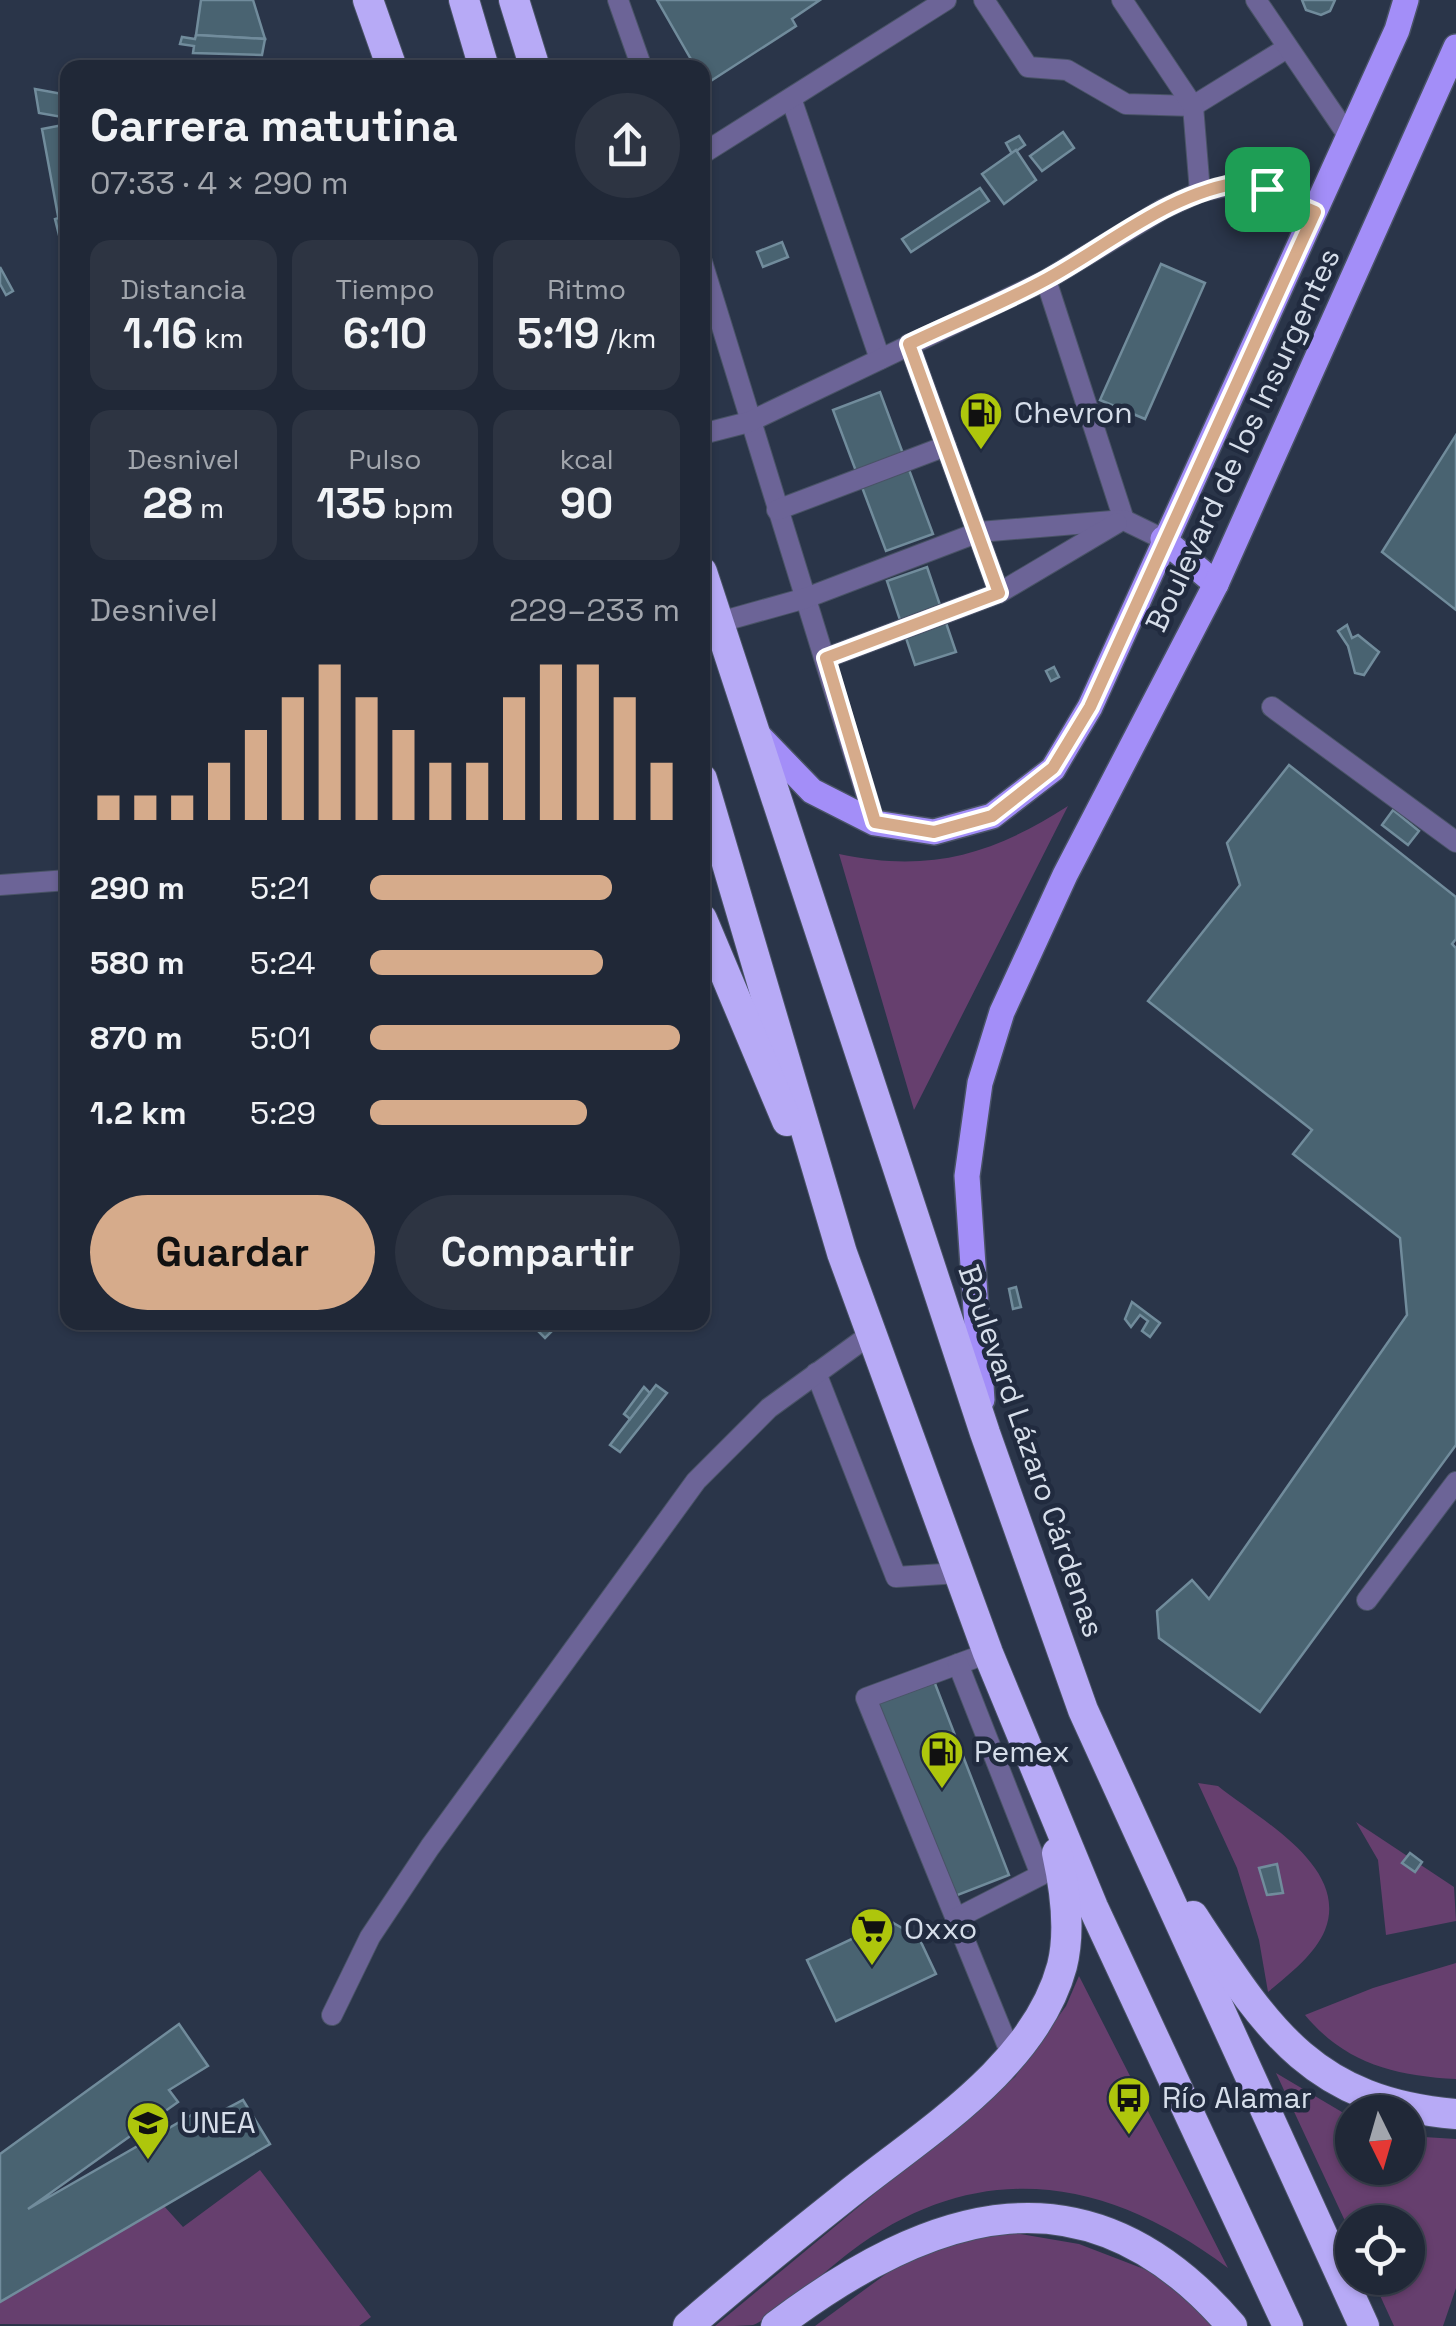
<!DOCTYPE html>
<html lang="es">
<meta charset="utf-8">
<style>
body{margin:0;font-family:"Space Grotesk",sans-serif;background:#2d3442;color:#f1f3f6;height:100vh;display:flex;flex-direction:column;font-size:38px;white-space:nowrap}
*{box-sizing:border-box;margin:0}
p{font-size:32px;color:#a2a6ad}
.icon{flex:none;width:55px;height:55px;fill:none;stroke:currentColor;stroke-width:2;stroke-linecap:round;stroke-linejoin:round}
.map{position:relative;flex:1;overflow:hidden}
.drawer{position:absolute;left:60px;top:60px;width:650px;height:1270px;display:flex;flex-direction:column;background:#202837;border-radius:20px;box-shadow:0 2px 8px #0004,0 0 0 2px #3d4452}
.drawer>*{flex:none}
.needle{width:65px;rotate:175deg}
.tools{position:absolute;left:1335px;top:2095px;display:grid;gap:20px}
.tools a{display:grid;place-items:center;width:90px;height:90px;border-radius:50%;background:#202837;box-shadow:0 2px 8px #0004,0 0 0 2px #3d4452;font-size:50px}
.pin{position:absolute;display:grid;place-items:center;width:85px;height:85px;color:#fff;margin:-42px;border-radius:20px;box-shadow:0 5px 15px #0006}
.round{display:grid;place-items:center;flex:none;width:105px;height:105px;border-radius:52px;background:#2d3442}
.headline{display:flex;align-items:center;justify-content:space-between;height:170px;padding:0 30px}
h1{font-size:45px;font-weight:700;line-height:75px}
.figures{display:grid;grid-template-columns:repeat(3,1fr);gap:15px;height:170px;padding:10px 30px}
.figures div{display:grid;align-content:center;border-radius:20px;background:#2d3442;text-align:center}
.figures b{font-size:42px;font-weight:700}
.figures small{font-size:28px;font-weight:400}
.figures p{font-size:28px}
.chart{height:280px;padding:20px 30px}
.chart p{display:flex;justify-content:space-between}
.chart svg{width:100%;height:180px;margin-top:10px;stroke:#d6ab8b;stroke-width:6}
.action{display:flex;gap:20px;margin-top:auto;padding:20px 30px}
.action a{flex:1;height:115px;border-radius:60px;background:#d6ab8b;color:#111;font-size:40px;font-weight:700;line-height:115px;text-align:center}
.action a+a{background:#2d3442;color:#f1f3f6}
ul{padding:0 30px;list-style:none;font-size:32px}
li{display:grid;grid-template-columns:160px 120px 1fr;align-items:center;height:75px}
li i{height:25px;border-radius:12px;background:#d6ab8b}
.map>svg:first-child{display:block}
.green{fill:#663f6e}
.building{fill:#496371;stroke:#718c9c;stroke-width:2.5}
.lines{fill:none;stroke-linecap:round;stroke-linejoin:round}
.lane-casing{stroke:#495366;stroke-width:22}
.primary-casing{stroke:#495366;stroke-width:28}
.highway-casing{stroke:#495366;stroke-width:32}
.lane{stroke:#6c6497;stroke-width:20}
.primary{stroke:#a38ef8;stroke-width:25}
.highway{stroke:#b7aaf6;stroke-width:30}
.route-casing{stroke:#fff;stroke-width:20}
.route{stroke:#d6ab8b;stroke-width:12}
.labels{text-anchor:middle;stroke-width:9;stroke-linejoin:round;paint-order:stroke}
.poi-label{font-size:30px;fill:#d6deea;stroke:#212b3f;text-anchor:start}
.street-label{font-size:30px;fill:#d6deea;stroke:#212b3f}
</style>
<div class="map">
<svg width="1456" height="2326" viewBox="0 0 1456 2326">
<rect width="100%" height="100%" fill="#2a3549"/>
<g class="green">
<path d="M1068,806L914,1110L839,854C929,873 992,855 1068,806Z"/>
<path d="M1198,1783L1218,1786C1259,1819 1350,1867 1325,1930C1315,1955 1288,1975 1268,1992L1259,1940L1237,1868Z"/>
<polygon points="1356,1822 1454,1887 1456,1921 1386,1935 1378,1860"/>
<path d="M1456,1963V2079C1394,2076 1345,2063 1305,2015L1373,1988Z"/>
<path d="M1079,1976L1228,2268C1107,2177 979,2155 850,2252C825,2271 780,2313 753,2325C743,2326 726,2326 715,2326L1015,2077L1066,2006Z"/>
<polygon points="1276,2073 1352,2118 1352,2168 1408,2168 1408,2136 1456,2139 1456,2288 1443,2326 1394,2326 1372,2278 1408,2278 1408,2222 1352,2222 1352,2236"/>
<polygon points="260,2170 371,2317 359,2326 0,2324 0,2302 164,2206 183,2227"/>
<polygon points="1015,2233 1079,2244 1157,2274 1215,2326 815,2326 901,2263 959,2241"/>
</g>
<g class="building">
<polygon points="201,0 253,0 265,39 196,35"/>
<polygon points="657,0 820,0 792,19 796,26 706,84 702,68 696,68"/>
<polygon points="1302,0 1335,0 1330,11 1321,15 1306,10"/>
<polygon points="196,35 265,39 262,55 193,53 194,46 180,44 182,37 195,39"/>
<polygon points="35,89 68,95 68,118 39,113"/>
<polygon points="68,124 68,215 58,216 42,129"/>
<polygon points="1063,132 1074,148 1042,171 1030,156"/>
<polygon points="1019,136 1025,145 1012,154 1006,143"/>
<polygon points="1016,150 1036,180 1004,204 982,174"/>
<polygon points="980,188 989,201 911,252 902,239"/>
<polygon points="68,215 68,271 55,219"/>
<polygon points="782,242 788,257 763,267 757,252"/>
<polygon points="1161,264 1205,283 1145,419 1100,400"/>
<polygon points="0,267 13,291 6,295 0,284"/>
<polygon points="880,392 933,534 886,551 833,410"/>
<polygon points="1456,435 1456,610 1382,552"/>
<polygon points="927,567 956,652 915,665 887,581"/>
<polygon points="1347,625 1352,638 1358,635 1379,652 1364,675 1355,673 1348,646 1338,631"/>
<polygon points="1054,667 1059,677 1051,681 1046,671"/>
<polygon points="1289,765 1456,897 1456,939 1452,944 1456,948 1456,1445 1260,1712 1159,1638 1157,1611 1192,1580 1209,1599 1407,1315 1400,1238 1293,1154 1312,1130 1148,1001 1240,885 1227,843"/>
<polygon points="1393,810 1419,831 1408,845 1382,825"/>
<polygon points="1016,1287 1021,1307 1013,1309 1009,1289"/>
<polygon points="1132,1302 1160,1323 1150,1337 1142,1331 1148,1321 1140,1315 1131,1327 1125,1319"/>
<polygon points="547,1322 554,1329 545,1338 538,1331"/>
<polygon points="656,1385 667,1393 620,1452 610,1445"/>
<polygon points="644,1387 650,1393 630,1419 624,1414"/>
<polygon points="934,1681 1009,1875 950,1898 876,1704"/>
<polygon points="1410,1853 1422,1862 1415,1872 1402,1863"/>
<polygon points="1277,1864 1283,1893 1267,1895 1259,1868"/>
<polygon points="890,1921 919,1938 936,1974 836,2021 807,1960"/>
<polygon points="179,2024 208,2066 169,2090 178,2102 28,2209 197,2112 203,2121 243,2100 270,2144 0,2302 0,2154"/>
</g>
<g class="lines">
<g class="lane-casing">
<g id="lane">
<polyline points="618,0 642,68"/>
<polyline points="984,0 1028,67 1067,70 1126,104 1193,106 1287,48"/>
<polyline points="1122,0 1193,106 1200,192"/>
<polyline points="1256,0 1349,137"/>
<polyline points="792,101 880,359"/>
<polyline points="702,154 946,0"/>
<polyline points="702,262 875,823"/>
<polyline points="1046,280 1124,520"/>
<polyline points="909,344 999,593"/>
<polyline points="702,434 749,422 1046,280 1163,209 1200,192 1245,182 1315,212"/>
<polyline points="777,510 946,446"/>
<polyline points="720,622 806,598 979,532 1124,520 1163,539"/>
<polyline points="826,658 999,593 1117,523"/>
<polyline points="1272,707 1456,842"/>
<polyline points="0,885 68,880"/>
<polyline points="816,1373 896,1577 959,1573"/>
<polyline points="1367,1600 1456,1482"/>
<polyline points="988,1653 866,1698 1011,2054"/>
<polyline points="955,1919 1041,1875 958,1664"/>
<polyline points="332,2015 370,1937 430,1847 696,1481 769,1408 871,1334"/>
</g>
</g>
<g class="primary-casing">
<g id="primary">
<polyline points="1163,539 1216,584"/>
<polyline points="758,735 812,791 875,823 934,832 992,816 1053,769 1090,707 1397,30 1406,0"/>
<polyline points="982,1400 967,1176 980,1083 1002,1012 1065,875 1216,584 1456,47"/>
</g>
</g>
<g class="highway-casing">
<g id="highway">
<polyline points="368,0 392,68"/>
<polyline points="464,0 484,68"/>
<polyline points="514,0 535,68"/>
<polyline points="702,572 985,1433 1083,1710 1364,2326"/>
<polyline points="702,779 842,1253 988,1653 1093,1907 1288,2326"/>
<polyline points="702,919 787,1121"/>
<path d="M1193,1916C1266,2027 1311,2102 1456,2114"/>
<path d="M688,2326C740,2281 793,2238 846,2196C923,2134 1035,2067 1062,1966C1071,1930 1065,1889 1057,1853"/>
<path d="M776,2326C932,2208 1088,2158 1232,2326"/>
</g>
</g>
<use href="#lane" class="lane"/>
<use href="#primary" class="primary"/>
<use href="#highway" class="highway"/>
</g>
<g class="lines">
<g class="route-casing">
<path id="route" d="M1245,182L1315,212L1090,707L1053,768L992,816L934,832L875,822L826,658L999,593L909,344C955,322 1003,303 1047,279C1111,244 1171,191 1245,182Z"/>
</g>
<use href="#route" class="route"/>
</g>
<defs>
<g id="fuel-pin" transform="scale(2.25)"><path d="M0 17L-7.5 6A9.5 9.5 0 1 1 7.5 6Z" fill="#aec60c" stroke="#212b3f"/><path d="M-5.5-6h7V0h2V4h1.3V-2.5L3-4.5l.8-.8L6-3V5H2.5V1h-1V6h-7ZM-4.2-4.7v3.2H.2V-4.7Z" fill="#111"/></g>
<g id="supermarket-pin" transform="scale(2.25)"><path d="M0 17L-7.5 6A9.5 9.5 0 1 1 7.5 6Z" fill="#aec60c" stroke="#212b3f"/><path d="M-6-5.5h2.5l.6 2H6L4.5 2H-2.5L-4.4-4H-6ZM-1.5 3.2a1.3 1.3 0 1 0 .1 0ZM3 3.2a1.3 1.3 0 1 0 .1 0Z" fill="#111"/></g>
<g id="bus-pin" transform="scale(2.25)"><path d="M0 17L-7.5 6A9.5 9.5 0 1 1 7.5 6Z" fill="#aec60c" stroke="#212b3f"/><path d="M-5-6H5V4H4V6H2V4H-2V6H-4V4H-5ZM-3.5-4V0h7V-4ZM-3.5 1.2v1.5H-2V1.2ZM2 1.2v1.5H3.5V1.2Z" fill="#111"/></g>
<g id="university-pin" transform="scale(2.25)"><path d="M0 17L-7.5 6A9.5 9.5 0 1 1 7.5 6Z" fill="#aec60c" stroke="#212b3f"/><path d="M0-5L7-2L0 1L-7-2ZM-4 1L0 2.5L4 1V4Q0 6-4 4Z" fill="#111"/></g>
</defs>
<g fill-rule="evenodd">
<use href="#fuel-pin" x="981" y="413"/>
<use href="#fuel-pin" x="942" y="1752"/>
<use href="#supermarket-pin" x="872" y="1929"/>
<use href="#bus-pin" x="1129" y="2098"/>
<use href="#university-pin" x="148" y="2123"/>
</g>
<g class="labels">
<g class="poi-label">
<text x="1014" y="423">Chevron</text>
<text x="974" y="1762">Pemex</text>
<text x="904" y="1939">Oxxo</text>
<text x="1162" y="2108">Río Alamar</text>
<text x="180" y="2133">UNEA</text>
</g>
<g class="street-label">
<text transform="translate(1243 440) rotate(-65)" y="10">Boulevard de los Insurgentes</text>
<text transform="translate(1031 1451) rotate(71)" y="10">Boulevard Lázaro Cárdenas</text>
</g>
</g>
</svg>
<div class="tools">
<a><svg class="needle" viewBox="-14 -14 28 28"><path d="M0-13l5 13h-10z" fill="#e53935"/><path d="M0 13l5-13h-10z" fill="#a2a6ad"/></svg></a>
<a><svg class="icon" aria-label="locate" viewBox="0 0 24 24"><circle cx="12" cy="12" r="6"/><path d="M12 2v4M12 18v4M2 12h4M18 12h4"/></svg></a>
</div>
<div class="pin" style="left:1267px;top:189px;background:#1e9e55"><svg class="icon" aria-label="arrive" viewBox="0 0 24 24"><path d="M6 21V4h12l-3 4 3 4H6"/></svg></div>
<section class="drawer">
<div class="headline"><div><h1>Carrera matutina</h1><p>07:33 · 4 × 290 m</p></div><a class="round"><svg class="icon" aria-label="share" viewBox="0 0 24 24"><path d="M12 15V3M7 8l5-5 5 5M5 13v7h14v-7"/></svg></a></div>
<div class="figures">
<div><p>Distancia</p><b>1.16<small> km</small></b></div>
<div><p>Tiempo</p><b>6:10</b></div>
<div><p>Ritmo</p><b>5:19<small> /km</small></b></div>
</div>
<div class="figures">
<div><p>Desnivel</p><b>28<small> m</small></b></div>
<div><p>Pulso</p><b>135<small> bpm</small></b></div>
<div><p>kcal</p><b>90</b></div>
</div>
<div class="chart"><p><span>Desnivel</span>229–233 m</p>
<svg viewBox="0 0 160 44" preserveAspectRatio="none"><path d="M5 44V38M15 44V38M25 44V38M35 44V30M45 44V22M55 44V14M65 44V6M75 44V14M85 44V22M95 44V30M105 44V30M115 44V14M125 44V6M135 44V6M145 44V14M155 44V30"/></svg>
</div>
<ul>
<li><b>290 m</b>5:21<i style="width:78%"></i></li>
<li><b>580 m</b>5:24<i style="width:75%"></i></li>
<li><b>870 m</b>5:01<i style="width:100%"></i></li>
<li><b>1.2 km</b>5:29<i style="width:70%"></i></li>
</ul>
<div class="action"><a>Guardar</a><a>Compartir</a></div>
</section>
</div>
